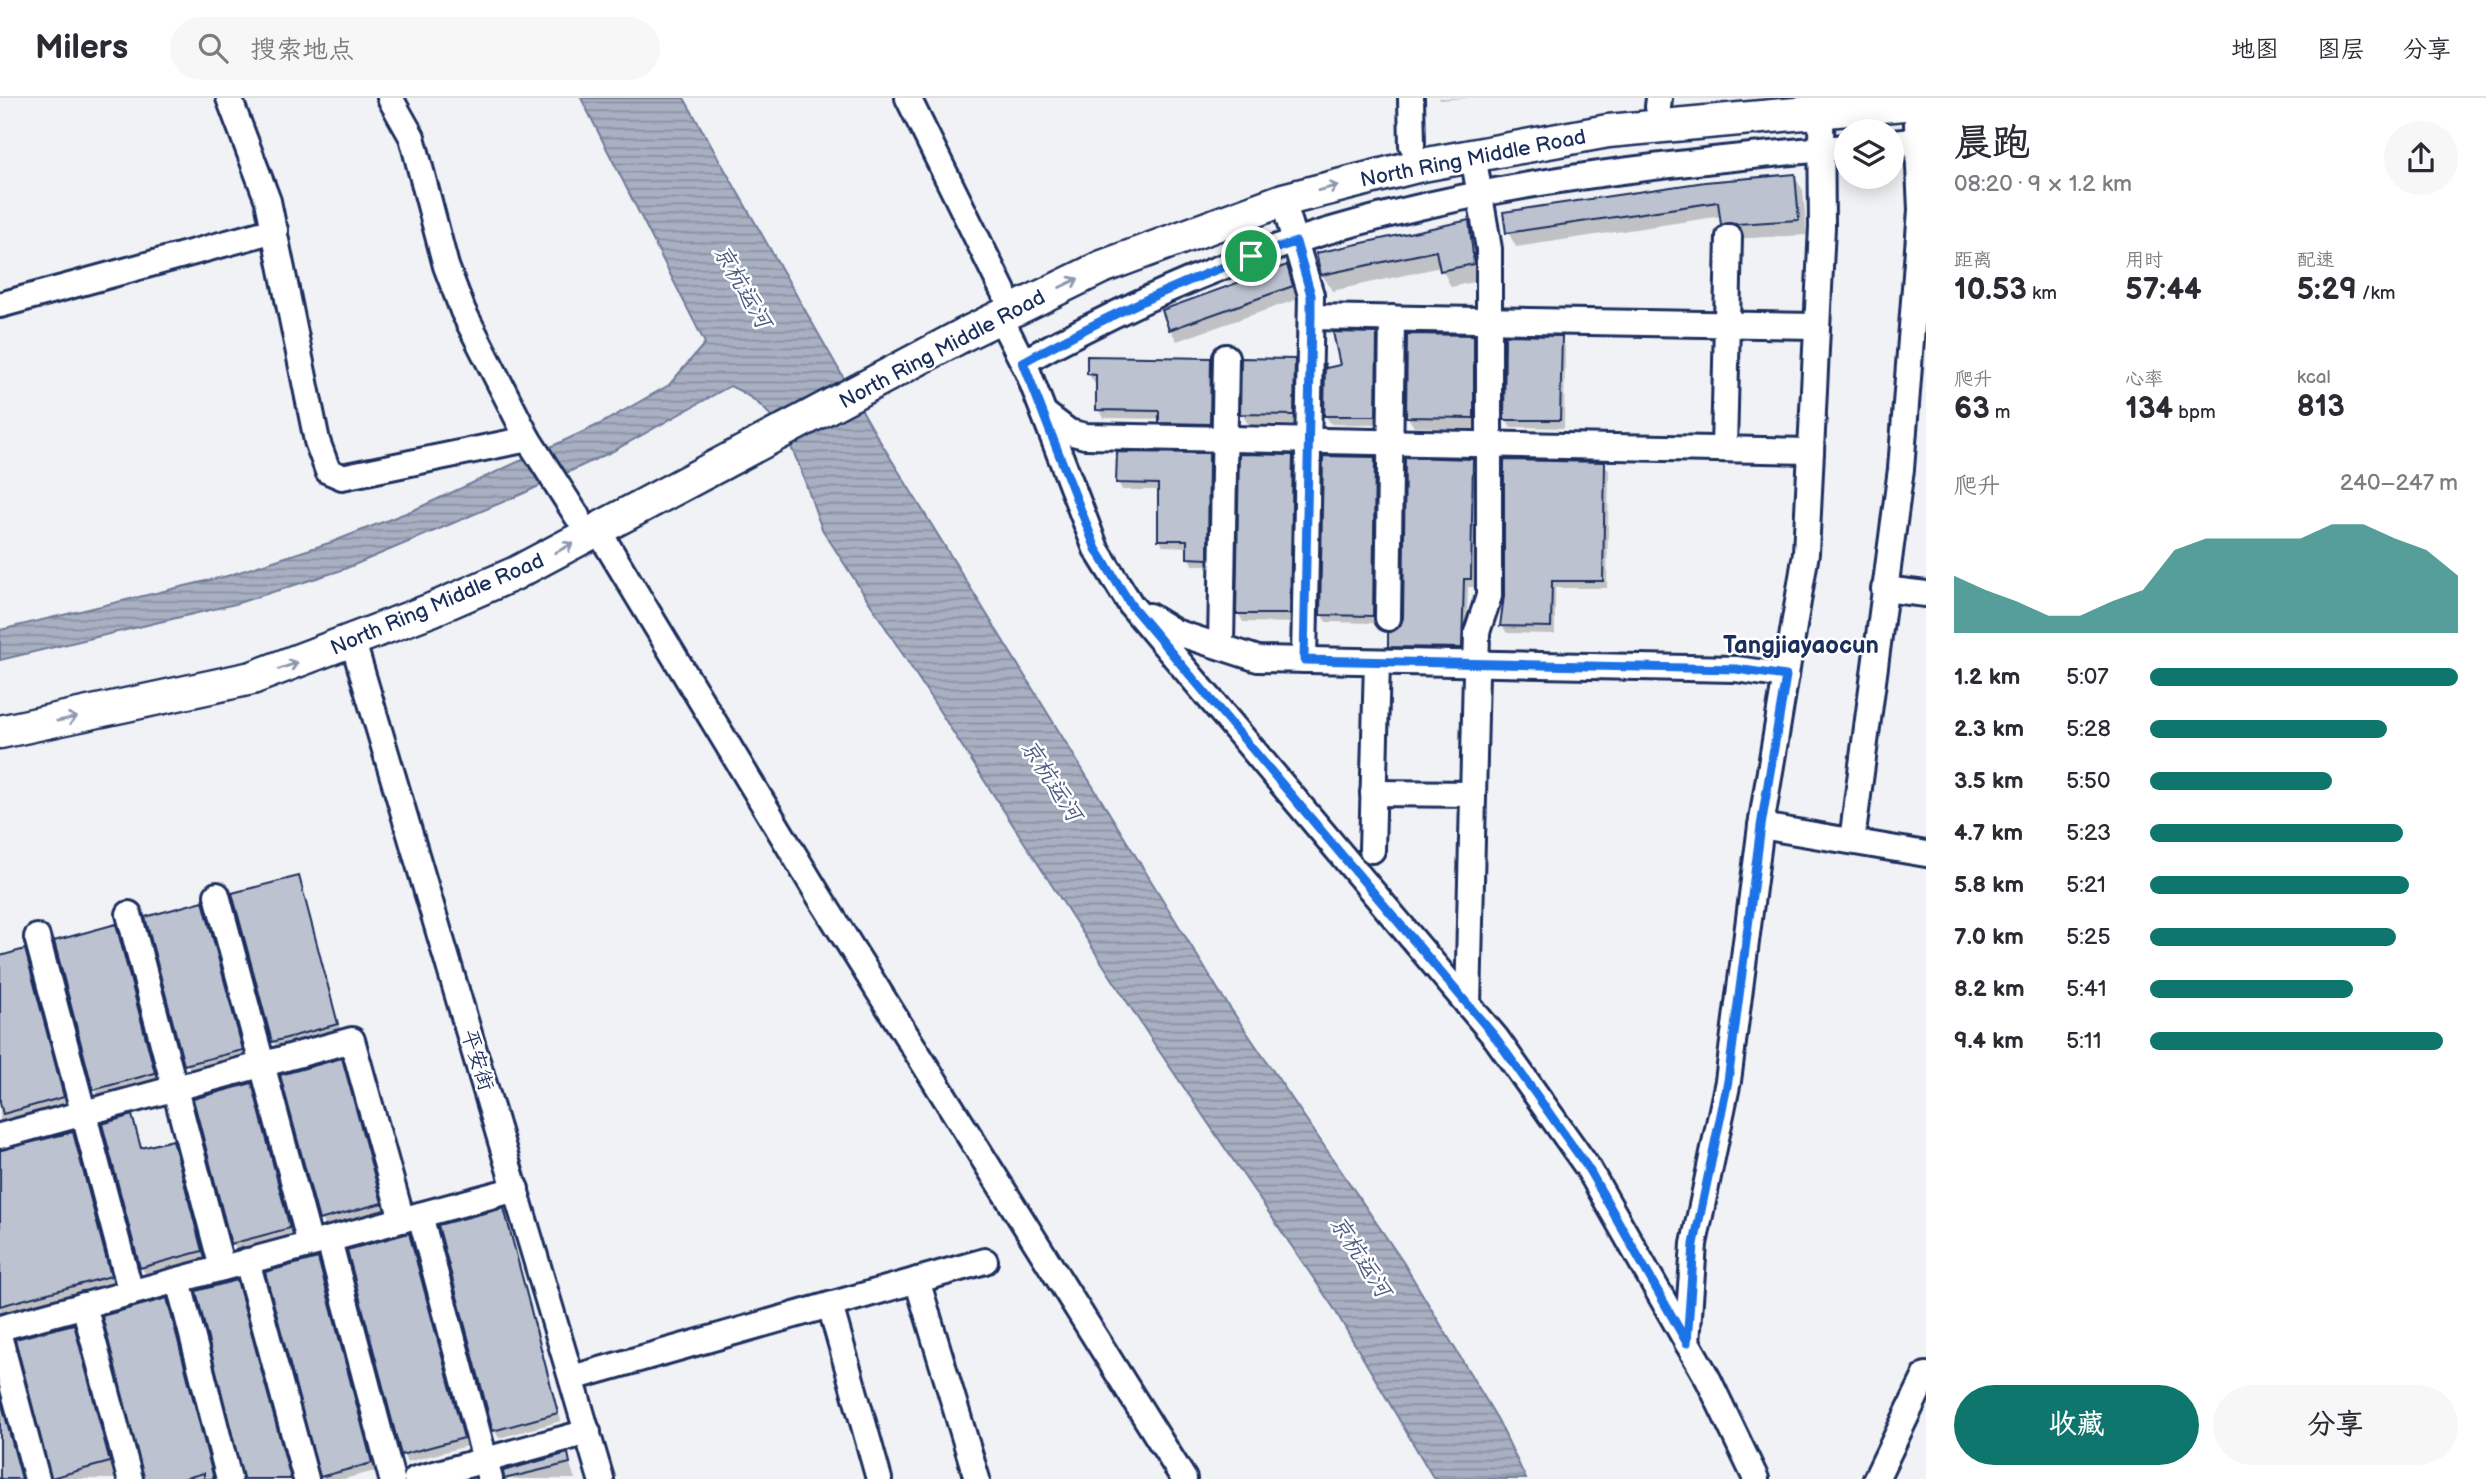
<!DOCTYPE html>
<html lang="zh">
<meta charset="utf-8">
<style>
body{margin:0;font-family:"Balsamiq Sans","LXGW WenKai TC",sans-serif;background:#f7f7f7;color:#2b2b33;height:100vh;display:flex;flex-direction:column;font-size:26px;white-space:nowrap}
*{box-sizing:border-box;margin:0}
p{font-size:23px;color:#7c7c81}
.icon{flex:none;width:38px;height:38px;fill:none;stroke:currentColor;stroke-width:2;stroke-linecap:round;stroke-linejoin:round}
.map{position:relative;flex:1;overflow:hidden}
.details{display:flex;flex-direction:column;background:#fff;width:560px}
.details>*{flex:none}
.buttons{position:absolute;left:1834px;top:21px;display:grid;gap:14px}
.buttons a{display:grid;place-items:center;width:70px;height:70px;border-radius:50%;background:#fff;box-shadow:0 4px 18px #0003;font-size:35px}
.pin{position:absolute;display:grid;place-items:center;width:60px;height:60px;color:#fff;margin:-30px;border:4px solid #fff;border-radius:50%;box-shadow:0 2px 7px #0007}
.round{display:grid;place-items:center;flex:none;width:74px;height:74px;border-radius:37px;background:#f7f7f7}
.overview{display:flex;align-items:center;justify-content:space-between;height:119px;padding:0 28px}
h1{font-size:38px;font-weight:700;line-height:52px}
.metrics{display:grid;grid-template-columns:repeat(3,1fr);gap:10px;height:119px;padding:7px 28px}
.metrics div{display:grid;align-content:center}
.metrics b{font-size:30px;font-weight:700}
.metrics small{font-size:19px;font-weight:400}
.metrics p{font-size:19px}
.chart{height:196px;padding:14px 28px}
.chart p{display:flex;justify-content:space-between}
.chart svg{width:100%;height:126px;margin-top:7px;fill:#0f766e;opacity:.7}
.action{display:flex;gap:14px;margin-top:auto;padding:14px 28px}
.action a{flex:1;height:80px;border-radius:42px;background:#0f766e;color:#fff;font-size:28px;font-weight:700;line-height:80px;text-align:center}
.action a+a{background:#f7f7f7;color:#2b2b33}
ul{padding:0 28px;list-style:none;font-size:23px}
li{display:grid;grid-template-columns:112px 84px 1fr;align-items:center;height:52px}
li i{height:18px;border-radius:9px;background:#0f766e}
header{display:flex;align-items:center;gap:42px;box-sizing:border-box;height:98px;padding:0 35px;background:#fff;border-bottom:2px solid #e1e1e2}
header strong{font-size:33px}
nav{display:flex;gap:38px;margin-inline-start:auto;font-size:24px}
.search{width:490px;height:63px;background:#f7f7f7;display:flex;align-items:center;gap:18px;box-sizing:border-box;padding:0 24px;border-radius:38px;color:#7c7c81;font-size:26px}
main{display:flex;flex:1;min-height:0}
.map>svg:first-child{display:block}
.water{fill:url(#water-rules);stroke:#707c9a;stroke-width:2}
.shadow{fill:#0003}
.building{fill:#bcc2d0;stroke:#1b2f5e;stroke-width:2}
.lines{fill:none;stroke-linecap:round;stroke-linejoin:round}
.minor-casing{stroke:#1b2f5e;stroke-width:30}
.major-casing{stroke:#1b2f5e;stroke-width:37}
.minor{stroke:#fff;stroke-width:24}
.major{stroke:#fff;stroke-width:32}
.oneway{stroke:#8d97ae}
.route-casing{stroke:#fff;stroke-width:14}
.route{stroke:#1a73e8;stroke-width:9}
.labels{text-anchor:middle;stroke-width:5;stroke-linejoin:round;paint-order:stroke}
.street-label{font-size:21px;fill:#1b2f5e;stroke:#fff}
.water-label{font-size:23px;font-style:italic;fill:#4c5c81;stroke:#fff}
.quarter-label{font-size:24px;font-weight:bold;fill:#1b2f5e;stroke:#fff}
</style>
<header>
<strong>Milers</strong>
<div class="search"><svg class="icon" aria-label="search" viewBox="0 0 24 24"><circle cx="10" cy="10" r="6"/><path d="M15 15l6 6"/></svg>搜索地点</div>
<nav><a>地图</a><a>图层</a><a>分享</a></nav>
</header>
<main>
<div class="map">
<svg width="1926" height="1381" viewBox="0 0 1926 1381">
<defs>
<pattern id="water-rules" width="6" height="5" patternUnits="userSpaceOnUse" patternTransform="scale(1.75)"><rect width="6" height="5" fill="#a8b0c2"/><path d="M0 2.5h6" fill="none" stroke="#8890a1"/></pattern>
</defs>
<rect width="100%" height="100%" fill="#f1f2f5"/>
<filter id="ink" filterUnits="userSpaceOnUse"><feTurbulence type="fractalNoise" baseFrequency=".0143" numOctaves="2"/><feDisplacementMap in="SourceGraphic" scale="14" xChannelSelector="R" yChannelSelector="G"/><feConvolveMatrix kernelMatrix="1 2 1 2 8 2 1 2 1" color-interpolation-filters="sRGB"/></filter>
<g filter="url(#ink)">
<path class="water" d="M581,0H684L875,335L1222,898L1403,1164L1498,1322L1526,1381H1434L1333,1209L1153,944L822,431C800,375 791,314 730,288L613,353L522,396L342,472L235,506L0,562V532L227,478L332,444L416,411L600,326L669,287L705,245Z"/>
<g class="shadow">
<polygon points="1439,0 1470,0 1440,2"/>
<polygon points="1794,78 1803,92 1807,137 1731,141 1722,118 1516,149 1508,134"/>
<polygon points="1468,124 1477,140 1482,182 1451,189 1441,169 1332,193 1322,176"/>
<polygon points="1286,170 1298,201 1177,243 1170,231"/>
<polygon points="1376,237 1381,246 1380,327 1331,326 1325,317 1342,268"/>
<polygon points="1473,239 1479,249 1479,331 1414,329 1407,318"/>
<polygon points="1561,240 1565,248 1564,330 1510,329 1506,321"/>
<polygon points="1210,262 1215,271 1214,334 1166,333 1161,321 1103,320 1098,311 1098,285 1094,285 1089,276"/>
<polygon points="1294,263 1300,273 1299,327 1248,326 1242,316"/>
<polygon points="1208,357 1213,364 1211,467 1193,467 1189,460 1189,449 1163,448 1159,441 1160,392 1122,392 1118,384"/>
<polygon points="1292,359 1297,368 1294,525 1243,524 1238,515"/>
<polygon points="1374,361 1379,368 1377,525 1326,524 1322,516"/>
<polygon points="1472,363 1477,371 1475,489 1468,489 1466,558 1395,557 1390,548 1402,529"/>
<polygon points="1604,365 1609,373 1607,490 1555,490 1555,536 1507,535 1502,528"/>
<polygon points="298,780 341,934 278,951 273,943"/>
<polygon points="202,805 246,960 190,974 147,820"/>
<polygon points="116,828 158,983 99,999 94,991"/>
<polygon points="24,853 67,1007 0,1025 0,859"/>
<polygon points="341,962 385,1113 325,1129 321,1121"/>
<polygon points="251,987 293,1138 237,1153 233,1145"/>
<polygon points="131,1019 142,1052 172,1044 176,1051 205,1161 146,1177 141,1169"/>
<polygon points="72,1036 114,1186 0,1216 0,1054"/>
<polygon points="503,1112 561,1323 499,1340 494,1332"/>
<polygon points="409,1137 467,1348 407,1364 403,1356"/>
<polygon points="317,1162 375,1373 344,1381 324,1381 322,1378"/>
<polygon points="236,1184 240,1191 292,1381 244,1381"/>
<polygon points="166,1202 171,1210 215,1381 145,1381"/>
<polygon points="73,1228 77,1235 116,1381 52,1381"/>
<polygon points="0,1294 23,1381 0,1381"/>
<polygon points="567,1357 575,1381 506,1381 505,1374"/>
</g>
<g class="building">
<polygon points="1795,76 1799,122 1721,127 1718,104 1506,135 1503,114 1705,84"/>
<polygon points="1469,122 1474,166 1440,173 1436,153 1321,177 1316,155"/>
<polygon points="1287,167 1293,188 1169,232 1162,212"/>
<polygon points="1333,234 1377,235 1376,318 1324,318 1325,265 1326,270 1340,267"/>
<polygon points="1407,236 1474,237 1474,320 1406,319"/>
<polygon points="1505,237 1562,238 1560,322 1504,322"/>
<polygon points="1087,258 1211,260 1210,326 1159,325 1159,313 1096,312 1096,277 1087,276"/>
<polygon points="1241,260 1295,261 1294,317 1240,316"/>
<polygon points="1117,354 1209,355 1208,461 1187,460 1187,442 1158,442 1158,386 1116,385"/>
<polygon points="1239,356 1293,357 1290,516 1236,516"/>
<polygon points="1323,358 1375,359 1373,518 1320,517"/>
<polygon points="1405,359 1473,361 1471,481 1464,481 1462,550 1388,549 1388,535 1400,528 1403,520"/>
<polygon points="1504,362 1605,364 1603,483 1552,483 1551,529 1500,528 1504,498"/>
<polygon points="299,778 338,926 272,944 232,795"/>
<polygon points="203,803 243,952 184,967 145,819"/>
<polygon points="116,826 155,975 93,992 54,843"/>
<polygon points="25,851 64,999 3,1016 0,1005 0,858"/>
<polygon points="342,960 382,1105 319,1122 280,977"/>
<polygon points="252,985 290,1130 231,1146 193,1001"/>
<polygon points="132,1017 141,1050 173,1042 202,1153 140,1170 102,1026"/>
<polygon points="73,1034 111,1178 0,1208 0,1052"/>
<polygon points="504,1110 558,1315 493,1333 438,1127"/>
<polygon points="409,1135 464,1340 401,1357 347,1152"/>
<polygon points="318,1160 372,1365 320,1379 265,1174"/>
<polygon points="237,1182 291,1381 243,1381 196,1193"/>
<polygon points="167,1200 214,1381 204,1381 204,1375 182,1381 144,1381 102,1218"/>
<polygon points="74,1226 110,1364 51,1380 15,1241"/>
<polygon points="0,1299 22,1381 0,1381"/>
<polygon points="568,1355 570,1365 504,1381 503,1373"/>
</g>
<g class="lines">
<g class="minor-casing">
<g id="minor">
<polyline points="229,0 268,103 317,343 328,373 342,379 528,341"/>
<polyline points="390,0 412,39 446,168 463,213 528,341 577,418"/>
<polyline points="908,0 1003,193"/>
<polyline points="1411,0 1412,47"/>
<polyline points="1658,9 1659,0"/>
<polyline points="1892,45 1926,42"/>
<polyline points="1283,102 1311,197 1304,562"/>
<polyline points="0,207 275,132"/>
<polyline points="1000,219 1028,274 1096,451 1131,507 1496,940 1588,1070 1708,1281 1756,1381"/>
<polyline points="1311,219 1817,228"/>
<path d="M1023,264C1096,224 1171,187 1249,159C1440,89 1645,67 1846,49"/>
<polyline points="1044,315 1069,334 1085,338 1811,353"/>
<polyline points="1724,351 1729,139"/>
<polyline points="598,432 819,798 1184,1381"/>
<polyline points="1884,491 1926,496"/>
<polyline points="1149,518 1175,534 1258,561 1736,571 1786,578"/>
<polyline points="1388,520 1392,220"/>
<polyline points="353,544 601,1381"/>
<polyline points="1221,547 1226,259"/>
<polyline points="1373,695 1473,696"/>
<polyline points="1761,728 1926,756"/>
<polyline points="1852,743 1901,371 1921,112 1916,5"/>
<polyline points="1372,752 1377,564"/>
<polyline points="217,797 310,1146"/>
<polyline points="129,816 222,1170"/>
<polyline points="37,839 131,1195"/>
<polyline points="1468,907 1477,534 1489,498 1489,151 1473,57"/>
<polyline points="0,1038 352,942 402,1122"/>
<polyline points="420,1117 490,1381"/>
<polyline points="329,1142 392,1381"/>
<polyline points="247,1163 306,1381"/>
<polyline points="178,1182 229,1381"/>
<polyline points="917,1182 977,1381"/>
<polyline points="84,1207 130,1381"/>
<polyline points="830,1207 879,1381"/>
<polyline points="0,1230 516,1091"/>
<polyline points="0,1241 37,1381"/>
<polyline points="1687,1245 1694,1146 1728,983 1761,728 1806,455 1822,129 1821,13"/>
<polyline points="572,1280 985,1163"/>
<polyline points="416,1381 588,1334"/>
<polyline points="1876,1381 1926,1277"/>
</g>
</g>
<g class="major-casing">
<polyline id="major" points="0,634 252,580 431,512 514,476 965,236 1102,169 1283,102 1417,68 1608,33 1926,4"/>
</g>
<use href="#minor" class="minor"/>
<use href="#major" class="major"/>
</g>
<defs><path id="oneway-shaft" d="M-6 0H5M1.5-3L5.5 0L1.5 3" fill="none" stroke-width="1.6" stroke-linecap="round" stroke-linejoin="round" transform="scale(1.75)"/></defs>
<g class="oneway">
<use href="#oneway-shaft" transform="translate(1328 90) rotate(-14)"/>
<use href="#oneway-shaft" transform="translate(1069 185) rotate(-26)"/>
<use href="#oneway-shaft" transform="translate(564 450) rotate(-28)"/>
<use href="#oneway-shaft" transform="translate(288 568) rotate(-19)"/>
<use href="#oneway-shaft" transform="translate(67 621) rotate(-11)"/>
</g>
</g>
<g class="lines" filter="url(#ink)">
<g class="route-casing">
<path id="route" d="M1296,144L1311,197V219L1304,562L1736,571L1786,578L1761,728L1728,983L1694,1146L1687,1245L1588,1070L1496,940L1131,507L1096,451L1023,264C1111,216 1200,173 1296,144Z"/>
</g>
<use href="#route" class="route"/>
</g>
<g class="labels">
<g class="street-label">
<text transform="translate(1473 60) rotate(-11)" y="7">North Ring Middle Road</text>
<text transform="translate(942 251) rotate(-28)" y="7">North Ring Middle Road</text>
<text transform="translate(437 506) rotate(-23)" y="7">North Ring Middle Road</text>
<text transform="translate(478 962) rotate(73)" y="7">平安街</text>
</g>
<g class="water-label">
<text transform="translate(743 188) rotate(60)" y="8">京杭运河</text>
<text transform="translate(1052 682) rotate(57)" y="8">京杭运河</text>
<text transform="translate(1361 1158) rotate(57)" y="8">京杭运河</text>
</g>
<g class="quarter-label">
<text x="1801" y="555">Tangjiayaocun</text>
</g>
</g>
</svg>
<div class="buttons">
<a><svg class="icon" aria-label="layers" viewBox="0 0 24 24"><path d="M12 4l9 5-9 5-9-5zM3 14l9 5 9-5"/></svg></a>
</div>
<div class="pin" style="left:1251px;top:158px;background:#1e9e55"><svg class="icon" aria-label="arrive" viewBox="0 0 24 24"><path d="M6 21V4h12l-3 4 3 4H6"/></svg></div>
</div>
<section class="details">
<div class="overview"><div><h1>晨跑</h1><p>08:20 · 9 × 1.2 km</p></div><a class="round"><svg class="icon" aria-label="share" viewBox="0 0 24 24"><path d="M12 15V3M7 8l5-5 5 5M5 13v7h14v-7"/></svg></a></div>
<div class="metrics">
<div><p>距离</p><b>10.53<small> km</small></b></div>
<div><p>用时</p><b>57:44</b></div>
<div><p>配速</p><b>5:29<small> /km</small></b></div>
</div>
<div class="metrics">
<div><p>爬升</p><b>63<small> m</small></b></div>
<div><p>心率</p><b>134<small> bpm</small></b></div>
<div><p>kcal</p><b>813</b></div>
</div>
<div class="chart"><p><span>爬升</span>240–247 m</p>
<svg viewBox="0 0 160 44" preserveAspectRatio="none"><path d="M0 44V24L10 29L20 33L30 38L40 38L50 33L60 29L70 15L80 11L90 11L100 11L110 11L120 6L130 6L140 11L150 15L160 24V44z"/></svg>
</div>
<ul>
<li><b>1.2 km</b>5:07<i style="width:100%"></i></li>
<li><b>2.3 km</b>5:28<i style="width:77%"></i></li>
<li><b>3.5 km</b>5:50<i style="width:59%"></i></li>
<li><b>4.7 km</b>5:23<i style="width:82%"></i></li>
<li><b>5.8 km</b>5:21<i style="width:84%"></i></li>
<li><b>7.0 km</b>5:25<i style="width:80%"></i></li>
<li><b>8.2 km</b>5:41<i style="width:66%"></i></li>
<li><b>9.4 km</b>5:11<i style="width:95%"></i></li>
</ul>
<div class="action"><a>收藏</a><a>分享</a></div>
</section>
</main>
